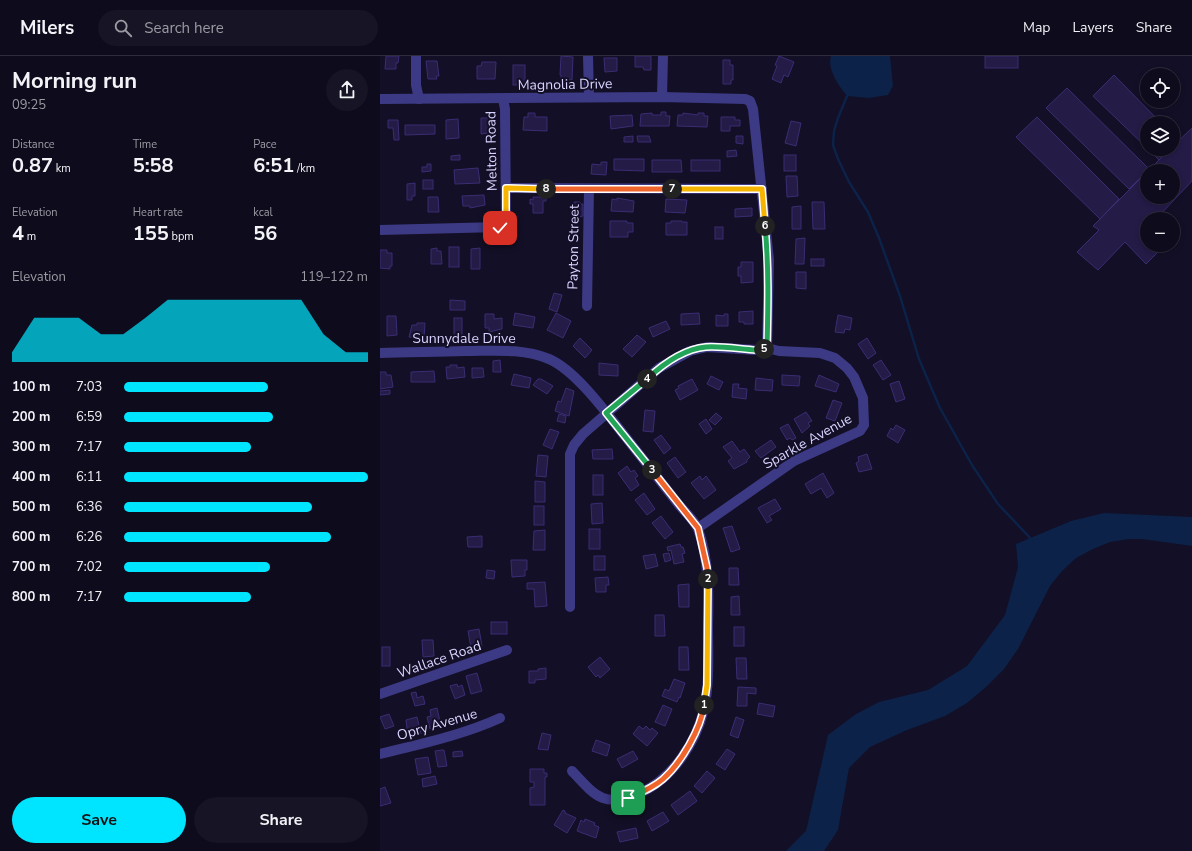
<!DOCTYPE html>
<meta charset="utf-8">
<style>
body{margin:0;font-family:"Nunito Sans",sans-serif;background:#171425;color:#f1f3f6;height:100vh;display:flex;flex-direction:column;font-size:15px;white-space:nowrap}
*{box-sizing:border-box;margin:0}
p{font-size:13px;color:#9b9ba3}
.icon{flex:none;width:22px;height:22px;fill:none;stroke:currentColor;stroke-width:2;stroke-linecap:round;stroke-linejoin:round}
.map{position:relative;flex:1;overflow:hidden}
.side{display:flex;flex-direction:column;background:#0e0b1c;width:380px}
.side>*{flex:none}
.tools{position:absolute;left:760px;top:12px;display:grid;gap:8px}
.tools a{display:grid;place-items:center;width:40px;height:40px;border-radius:50%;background:#0e0b1c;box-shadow:0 2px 6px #0003,0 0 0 1px #2e2b3b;font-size:20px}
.pin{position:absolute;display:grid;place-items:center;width:34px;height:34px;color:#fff;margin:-17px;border-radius:8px;box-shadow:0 2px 6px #0006}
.km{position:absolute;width:20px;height:20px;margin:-10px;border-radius:50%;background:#222;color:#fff;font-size:11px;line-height:20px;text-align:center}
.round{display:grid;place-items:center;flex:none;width:42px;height:42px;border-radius:21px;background:#171425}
.summary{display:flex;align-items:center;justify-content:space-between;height:68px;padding:0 12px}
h1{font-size:22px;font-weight:700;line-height:30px}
.stats{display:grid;grid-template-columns:repeat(3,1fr);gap:6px;height:68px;padding:4px 12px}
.stats div{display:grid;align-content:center}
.stats b{font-size:20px;font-weight:700}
.stats small{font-size:11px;font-weight:400}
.stats p{font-size:11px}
.chart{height:112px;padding:8px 12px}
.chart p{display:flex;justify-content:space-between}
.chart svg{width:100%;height:72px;margin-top:4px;fill:#00e5ff;opacity:.7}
.button{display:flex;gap:8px;margin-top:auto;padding:8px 12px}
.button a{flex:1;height:46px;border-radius:24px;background:#00e5ff;color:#111;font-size:16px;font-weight:700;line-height:46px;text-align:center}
.button a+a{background:#171425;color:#f1f3f6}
ul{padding:0 12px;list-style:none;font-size:13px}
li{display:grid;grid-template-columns:64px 48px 1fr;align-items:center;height:30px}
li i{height:10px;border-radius:5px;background:#00e5ff}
header{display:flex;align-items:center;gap:24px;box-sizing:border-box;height:56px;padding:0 20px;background:#0e0b1c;border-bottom:1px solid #2e2b3b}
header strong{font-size:19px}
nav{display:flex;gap:22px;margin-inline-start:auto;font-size:14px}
.search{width:280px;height:36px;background:#171425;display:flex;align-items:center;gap:10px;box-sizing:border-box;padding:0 14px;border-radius:22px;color:#9b9ba3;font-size:15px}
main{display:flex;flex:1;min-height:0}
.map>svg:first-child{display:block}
.water{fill:#0c2248}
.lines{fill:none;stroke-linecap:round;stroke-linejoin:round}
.stream{stroke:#0c2248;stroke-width:2.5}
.building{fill:#241b47;stroke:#3b2d73}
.minor{stroke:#3d3a85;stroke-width:10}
.split-1-casing{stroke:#fff;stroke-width:8}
.split-2-casing{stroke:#fff;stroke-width:8}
.split-3-casing{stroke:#fff;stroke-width:8}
.split-4-casing{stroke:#fff;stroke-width:8}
.split-5-casing{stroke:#fff;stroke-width:8}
.split-6-casing{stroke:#fff;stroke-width:8}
.split-7-casing{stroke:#fff;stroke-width:8}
.split-8-casing{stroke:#fff;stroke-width:8}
.split-9-casing{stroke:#fff;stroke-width:8}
.split-1{stroke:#f0652b;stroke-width:5}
.split-2{stroke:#f5b400;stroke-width:5}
.split-3{stroke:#f0652b;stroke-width:5}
.split-4{stroke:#22a559;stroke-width:5}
.split-5{stroke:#22a559;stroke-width:5}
.split-6{stroke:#22a559;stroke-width:5}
.split-7{stroke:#f5b400;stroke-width:5}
.split-8{stroke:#f0652b;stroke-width:5}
.split-9{stroke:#f5b400;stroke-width:5}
.labels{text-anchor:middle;stroke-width:4;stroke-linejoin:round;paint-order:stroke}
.street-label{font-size:14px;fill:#d9d4ff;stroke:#130f26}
</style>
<header>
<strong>Milers</strong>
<div class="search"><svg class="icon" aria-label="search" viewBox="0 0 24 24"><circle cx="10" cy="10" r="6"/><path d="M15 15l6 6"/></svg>Search here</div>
<nav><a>Map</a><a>Layers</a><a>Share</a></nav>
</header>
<main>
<section class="side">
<div class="summary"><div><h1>Morning run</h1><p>09:25</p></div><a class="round"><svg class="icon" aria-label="share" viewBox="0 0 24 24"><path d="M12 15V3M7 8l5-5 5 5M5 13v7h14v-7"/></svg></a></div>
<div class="stats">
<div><p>Distance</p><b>0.87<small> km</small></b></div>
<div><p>Time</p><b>5:58</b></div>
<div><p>Pace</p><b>6:51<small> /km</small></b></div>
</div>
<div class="stats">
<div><p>Elevation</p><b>4<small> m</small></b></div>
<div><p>Heart rate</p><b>155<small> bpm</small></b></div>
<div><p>kcal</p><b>56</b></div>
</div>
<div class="chart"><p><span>Elevation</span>119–122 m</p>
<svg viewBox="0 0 160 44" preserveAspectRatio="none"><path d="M0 44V38L10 17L20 17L30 17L40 27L50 27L60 17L70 6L80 6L90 6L100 6L110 6L120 6L130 6L140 27L150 38L160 38V44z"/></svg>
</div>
<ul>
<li><b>100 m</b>7:03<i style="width:59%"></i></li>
<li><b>200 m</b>6:59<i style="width:61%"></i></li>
<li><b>300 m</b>7:17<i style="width:52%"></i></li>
<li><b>400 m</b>6:11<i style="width:100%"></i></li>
<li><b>500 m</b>6:36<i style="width:77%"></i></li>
<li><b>600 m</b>6:26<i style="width:85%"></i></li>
<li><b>700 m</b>7:02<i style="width:60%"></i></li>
<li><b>800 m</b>7:17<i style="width:52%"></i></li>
</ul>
<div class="button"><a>Save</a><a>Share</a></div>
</section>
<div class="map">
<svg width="812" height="795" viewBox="0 0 812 795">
<rect width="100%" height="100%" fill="#130f26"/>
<g class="water">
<path d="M451,0H510L513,30L508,39L489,42L467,40C459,30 447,14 451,0Z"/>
<polygon points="724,457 812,461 812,490 762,483 749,483 730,486 713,493 696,502 682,515 670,530 638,593 624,613 606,631 587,647 565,660 527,674 490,691 469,712 458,774 444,795 406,795 426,775 448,679 476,658 499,646 548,634 587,610 625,559 638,511 636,488 691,465"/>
</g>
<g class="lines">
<polyline class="stream" points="467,40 458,62 454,75 453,89 458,103 469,126 488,156 499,182 520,240 539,303 560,352 592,409 618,448 653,485"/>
</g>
<g class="building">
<polygon points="6,0 19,0 18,7 16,7 16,13 5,13"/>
<polygon points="181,0 193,1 192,24 181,23 181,19 180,19"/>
<polygon points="255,0 271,0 271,14 264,14 263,11 255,11"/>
<polygon points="399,0 414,6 408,21 404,19 401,27 392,23 397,10 395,9"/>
<rect x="605" y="0" width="33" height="12"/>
<polygon points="224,2 237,2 237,15 225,16"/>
<polygon points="343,4 350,4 350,9 353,9 353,24 351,24 351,28 343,28"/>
<polygon points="46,5 57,5 59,20 56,20 57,23 48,23"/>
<polygon points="102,6 116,6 115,23 97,23 97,10 101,10"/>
<rect x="133" y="9" width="12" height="20"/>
<polygon points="734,19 781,67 767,67 767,92 713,40"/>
<polygon points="687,32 769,113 749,133 666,52"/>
<polygon points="281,56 286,56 286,60 290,60 289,70 260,70 261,58 272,57 272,59 281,59"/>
<polygon points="148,57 155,57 155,61 167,61 167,75 143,74 144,61 148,61"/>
<polygon points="303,57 318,59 318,57 324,57 324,60 328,60 327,71 297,70 298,59 303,59"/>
<polygon points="252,59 253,70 231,73 230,60"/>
<polygon points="341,61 355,61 355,64 360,64 360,70 350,70 350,75 341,75"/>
<polygon points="657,61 739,143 720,163 636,81"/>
<polygon points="101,62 110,62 111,74 108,74 108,77 101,78"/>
<polygon points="78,63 79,82 66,83 66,64"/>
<polygon points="8,64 18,64 19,84 14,84 13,72 8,72"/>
<polygon points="411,65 421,67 416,90 405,87"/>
<polygon points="25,69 55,69 55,78 25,79"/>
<polygon points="812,72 812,125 776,163 767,163 767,170 765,167 761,171 767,177 767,189 779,189 782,192 766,208 745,186 718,214 697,196 719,174 713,170 767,116 767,141 793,141 793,115 768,115 790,93 793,93 793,90"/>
<polygon points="253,80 253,86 244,86 244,81"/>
<polygon points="257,80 269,80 271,86 258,86"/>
<polygon points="356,80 363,80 363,88 356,87"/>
<polygon points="768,93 790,93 779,104"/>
<polygon points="356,94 357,100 347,101 347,95"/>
<polygon points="80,99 80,104 71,104 71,100"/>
<rect x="404" y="99" width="12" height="16"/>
<polygon points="234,103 264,103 264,115 234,114"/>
<polygon points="272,104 301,104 302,116 272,116"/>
<rect x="311" y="104" width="29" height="11"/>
<polygon points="221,106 227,106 226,119 211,118 212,108 221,109"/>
<polygon points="47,108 51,108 51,115 42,116 42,111 47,111"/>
<polygon points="98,112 100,127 75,128 74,114"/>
<polygon points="406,120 417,120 418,140 407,141"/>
<rect x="43" y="124" width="10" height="9"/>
<polygon points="35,127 35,140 32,140 32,144 27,144 27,128"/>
<polygon points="104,139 105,149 90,152 90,150 83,150 82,140"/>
<polygon points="48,141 58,141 59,156 48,156"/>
<polygon points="153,141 166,141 166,145 163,145 163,157 153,157 153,148 150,148 150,143 153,144"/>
<polygon points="237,142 254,145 253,156 231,155 232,143 237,144"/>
<polygon points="286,143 307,144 305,157 285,156"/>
<polygon points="194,146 200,146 200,148 203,148 203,160 199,161 199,163 192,163 192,148 194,148"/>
<polygon points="432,146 444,146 445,173 433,173"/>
<polygon points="421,150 421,173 412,173 412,151"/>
<polygon points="372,152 372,160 355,161 355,153"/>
<polygon points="230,165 247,165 247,167 253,167 253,176 248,176 248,181 230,181"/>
<polygon points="291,165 302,165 302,166 307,166 307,179 286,179 286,167 291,167"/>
<rect x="335" y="171" width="8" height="12"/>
<polygon points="425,182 424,208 415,208 416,183"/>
<rect x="69" y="191" width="10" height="20"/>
<polygon points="57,192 57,195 61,195 62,208 51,208 51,193"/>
<polygon points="100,192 100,213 91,213 91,193"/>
<polygon points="0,194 7,194 7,197 12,197 12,210 10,210 10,213 0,212"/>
<rect x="431" y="203" width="13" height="7"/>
<polygon points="361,206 373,206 373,226 361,227 361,220 358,220 358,211 361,211"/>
<polygon points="416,216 426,216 426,233 416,232"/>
<polygon points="174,237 182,239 177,256 169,253"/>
<polygon points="70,244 85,245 85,254 70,254"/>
<polygon points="373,255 373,268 364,268 364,266 359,266 359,256"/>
<polygon points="135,257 155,261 153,272 133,269"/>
<polygon points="176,257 191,265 183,282 167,274"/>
<polygon points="319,257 320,268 301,269 301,258"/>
<polygon points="105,258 114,258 114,263 122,262 122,273 109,276 109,272 105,272"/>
<polygon points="344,258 348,258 348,270 336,270 336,259 344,260"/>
<polygon points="458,259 472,262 470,274 465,273 464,277 455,276"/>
<polygon points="7,260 16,260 17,279 7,280"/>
<rect x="74" y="262" width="8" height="17"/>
<polygon points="286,265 290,273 273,281 269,272"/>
<polygon points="37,267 45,267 44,282 29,281 32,269 37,269"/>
<polygon points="257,279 266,286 252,301 243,293"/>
<polygon points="200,282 212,294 205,302 193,290"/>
<polygon points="487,282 496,297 488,303 478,288"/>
<polygon points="120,304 121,316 113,316 113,305"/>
<polygon points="501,304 511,319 503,324 493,309"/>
<polygon points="219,307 238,309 238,320 219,319"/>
<polygon points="70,309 77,309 77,312 84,311 85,321 67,323 66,311 70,311"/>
<polygon points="92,312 103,312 104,321 92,322"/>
<polygon points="54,315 55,326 31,326 31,316"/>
<polygon points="0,316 6,316 6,319 11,319 13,331 0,333"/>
<polygon points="134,318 151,322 149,332 131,329"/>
<polygon points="402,319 420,320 419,330 402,329"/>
<polygon points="439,319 459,328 456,336 435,330"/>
<polygon points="331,320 343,326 339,334 327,328"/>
<polygon points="376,322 393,324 392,335 375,334"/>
<polygon points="158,323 161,323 173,330 167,338 153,329"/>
<polygon points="312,323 318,334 300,344 295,334 299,332 298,330"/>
<polygon points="519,325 525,343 516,346 510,328"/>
<polygon points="353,328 359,328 358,332 367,333 366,343 352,341"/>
<polygon points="186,332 194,335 189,360 175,355 178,345 181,346"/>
<polygon points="10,334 10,338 0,339 0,335"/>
<polygon points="453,344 462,347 455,365 446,362"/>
<polygon points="265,354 275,355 273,376 263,375"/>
<polygon points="426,356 432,365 428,367 430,370 422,377 414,363"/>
<polygon points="336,357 342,362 335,369 329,364"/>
<polygon points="179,358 186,360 185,367 177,365"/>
<polygon points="326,363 332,373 326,378 319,368"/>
<polygon points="408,368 416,382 412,384 410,382 407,384 400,372"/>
<polygon points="516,369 525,374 518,387 507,380 511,372 513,374"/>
<polygon points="170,373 179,376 172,393 163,389"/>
<polygon points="281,379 291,392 284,398 274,384"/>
<polygon points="391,384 396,391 381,402 375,395"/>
<polygon points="352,385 360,396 364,393 370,401 367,404 367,406 354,413 348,405 352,402 343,391"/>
<polygon points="232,393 233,403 213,403 212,394"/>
<polygon points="487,398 492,413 479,416 476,407 479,405 478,401"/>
<polygon points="158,399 168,400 166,421 156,420"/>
<polygon points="295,401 306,416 298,422 287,407"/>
<polygon points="247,410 251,416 254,414 258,420 255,422 259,429 251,435 238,417"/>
<polygon points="443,417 454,437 447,442 441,432 431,438 425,428"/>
<rect x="213" y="419" width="10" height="20"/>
<polygon points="320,420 322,424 326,420 336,434 324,443 311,427"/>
<polygon points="155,425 165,426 165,446 155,446"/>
<polygon points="264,437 275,453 267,459 255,444"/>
<polygon points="395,443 401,453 389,460 392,464 387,467 378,452"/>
<polygon points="222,447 223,467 212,468 211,448"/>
<rect x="154" y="450" width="10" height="19"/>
<polygon points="281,460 293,476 285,483 272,467"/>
<polygon points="352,470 360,493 351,496 343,472"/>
<rect x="209" y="473" width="11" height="20"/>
<polygon points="165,474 165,494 153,494 154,475"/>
<polygon points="102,480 102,491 88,491 87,481"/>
<polygon points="300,488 301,491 303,491 305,497 302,498 304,506 294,508 291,494 288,495 287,491"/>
<polygon points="289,497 291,504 285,506 283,498"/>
<polygon points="275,498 278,510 266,513 263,500"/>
<rect x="214" y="500" width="11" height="14"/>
<polygon points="131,504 147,504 147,514 145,514 145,520 132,521"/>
<polygon points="349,512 358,512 359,529 349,529"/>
<polygon points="107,514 115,515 114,523 106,522"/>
<polygon points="228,521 229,529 226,529 226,536 216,536 215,522"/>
<polygon points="165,526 167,550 155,551 154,533 147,533 147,527"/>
<polygon points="309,528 309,551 299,551 298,529"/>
<polygon points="359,540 360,559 351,559 351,541"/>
<polygon points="275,559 284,559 285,580 275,580"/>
<rect x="111" y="566" width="16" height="12"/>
<rect x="354" y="571" width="10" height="19"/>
<polygon points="99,573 102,590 91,592 88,575"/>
<polygon points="42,584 53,584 54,600 43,601"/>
<rect x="2" y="591" width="8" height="19"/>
<polygon points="299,591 308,591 309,614 299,614"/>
<polygon points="220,601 230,613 220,622 218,619 216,621 208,611"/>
<polygon points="356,602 366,602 367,623 357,623"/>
<polygon points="166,612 166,623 155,624 155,627 149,627 149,615 158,615 158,613"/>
<polygon points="97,617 102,635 91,638 86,620"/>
<polygon points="294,623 305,627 300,642 299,641 297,646 282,640 285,633 289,635"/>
<polygon points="77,628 78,631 82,629 85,639 75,643 70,630"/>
<polygon points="358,631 376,632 376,638 367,637 367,650 357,650"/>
<polygon points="36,636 37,642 43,640 45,648 35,650 31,637"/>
<polygon points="379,647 395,650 393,661 377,658"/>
<polygon points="283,649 292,653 285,670 275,666"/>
<polygon points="57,652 61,670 50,673 47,661 51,660 50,654"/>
<polygon points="9,658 14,670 5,673 0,661"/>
<polygon points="37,661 41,678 28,681 26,664"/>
<polygon points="356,661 364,664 358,682 350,679"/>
<polygon points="259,670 263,673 266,670 270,674 272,672 278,677 267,690 253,678"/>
<polygon points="162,677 171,679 168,694 158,693"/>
<polygon points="216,684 230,689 227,700 212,695"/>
<polygon points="347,693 355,698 345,714 336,708"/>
<polygon points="62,694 64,694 67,710 58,711 55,695"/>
<polygon points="82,695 83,700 73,701 73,696"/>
<polygon points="253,695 258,703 242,712 237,703"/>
<polygon points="48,701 51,717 38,719 35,703"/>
<polygon points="150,713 164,713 164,717 167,717 167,721 165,721 165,749 150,749 150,732 154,731 154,726 150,726"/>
<polygon points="327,715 335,722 322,737 314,730"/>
<polygon points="55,720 57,728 43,731 42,723"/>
<polygon points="5,731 11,747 0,750 0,733"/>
<polygon points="310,735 317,745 298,759 291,749"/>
<polygon points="183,754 185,755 185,757 196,762 187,777 174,769"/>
<polygon points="283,756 289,765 272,775 267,765"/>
<polygon points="205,763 215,767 214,769 219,771 216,782 197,775 201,764 204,766"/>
<polygon points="256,772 258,782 240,786 237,776"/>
</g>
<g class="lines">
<g class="minor">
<polyline points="36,0 36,29 39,43"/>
<polyline points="208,0 209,41"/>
<polyline points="282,41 283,0"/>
<polyline points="0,43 282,41 365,43 370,45 373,53 389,204 387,292"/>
<polyline points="126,132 382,133"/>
<polyline points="0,174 120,171 124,170 126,164 125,53 123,43"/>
<polyline points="207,250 209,133"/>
<path d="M0,297C28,296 57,296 85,295C113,295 142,292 169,303C195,314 226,356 244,379C262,402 281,426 299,449C305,456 315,465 318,473C329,504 329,537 328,569C328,596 330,626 324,653C316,687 292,723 260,737C225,753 215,740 192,715"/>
<polyline points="190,551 190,398 194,389 203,378 279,312 310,295 327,291 376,294 387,292 399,295 440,297 455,302 467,312 474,321 483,342 484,369 480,375 414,405 318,472"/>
<polyline points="0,638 127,594"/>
<path d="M0,698C40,688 83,679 120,662"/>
</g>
</g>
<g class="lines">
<g class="split-1-casing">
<path id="split-1" d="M248,742C260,737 273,732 283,723C301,707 321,673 324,649"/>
</g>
<g class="split-2-casing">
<polyline id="split-2" points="324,649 327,629 328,523"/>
</g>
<g class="split-3-casing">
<polyline id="split-3" points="272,414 318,472 327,512 328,523"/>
</g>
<g class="split-4-casing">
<polyline id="split-4" points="267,323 226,357 272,414"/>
</g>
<g class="split-5-casing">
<path id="split-5" d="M267,323C283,308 304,293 326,291C342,290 360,293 376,294L384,293"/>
</g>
<g class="split-6-casing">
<path id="split-6" d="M384,293L387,292C388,251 389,211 385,170"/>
</g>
<g class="split-7-casing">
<polyline id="split-7" points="292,133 382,133 385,170"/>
</g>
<g class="split-8-casing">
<polyline id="split-8" points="166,133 292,133"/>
</g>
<g class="split-9-casing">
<polyline id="split-9" points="120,172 124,170 126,164 126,132 166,133"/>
</g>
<use href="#split-1" class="split-1"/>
<use href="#split-2" class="split-2"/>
<use href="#split-3" class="split-3"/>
<use href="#split-4" class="split-4"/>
<use href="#split-5" class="split-5"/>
<use href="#split-6" class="split-6"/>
<use href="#split-7" class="split-7"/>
<use href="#split-8" class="split-8"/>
<use href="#split-9" class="split-9"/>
</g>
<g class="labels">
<g class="street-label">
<text transform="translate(185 28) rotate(-1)" y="5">Magnolia Drive</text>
<text transform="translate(111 95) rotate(-91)" y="5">Melton Road</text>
<text transform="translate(193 191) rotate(-89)" y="5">Payton Street</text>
<text x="84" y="287">Sunnydale Drive</text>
<text transform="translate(427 385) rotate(-29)" y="5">Sparkle Avenue</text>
<text transform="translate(59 603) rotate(-19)" y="5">Wallace Road</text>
<text transform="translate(57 668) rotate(-16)" y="5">Opry Avenue</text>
</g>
</g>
</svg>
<div class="tools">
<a><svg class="icon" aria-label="locate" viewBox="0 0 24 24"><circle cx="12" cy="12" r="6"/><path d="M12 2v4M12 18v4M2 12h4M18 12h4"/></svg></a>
<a><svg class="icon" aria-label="layers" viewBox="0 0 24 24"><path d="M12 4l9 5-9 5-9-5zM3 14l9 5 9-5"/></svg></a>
<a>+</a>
<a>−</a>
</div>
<div class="pin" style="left:248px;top:742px;background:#1e9e55"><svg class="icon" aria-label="arrive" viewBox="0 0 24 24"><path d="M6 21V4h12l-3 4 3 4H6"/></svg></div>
<div class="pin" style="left:120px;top:172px;background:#d93025"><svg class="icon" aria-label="check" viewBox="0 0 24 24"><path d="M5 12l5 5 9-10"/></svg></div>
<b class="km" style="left:324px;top:649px">1</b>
<b class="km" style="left:328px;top:523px">2</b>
<b class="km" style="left:272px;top:414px">3</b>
<b class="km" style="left:267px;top:323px">4</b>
<b class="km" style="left:384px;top:293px">5</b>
<b class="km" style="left:385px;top:170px">6</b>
<b class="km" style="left:292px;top:133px">7</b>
<b class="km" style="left:166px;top:133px">8</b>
</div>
</main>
